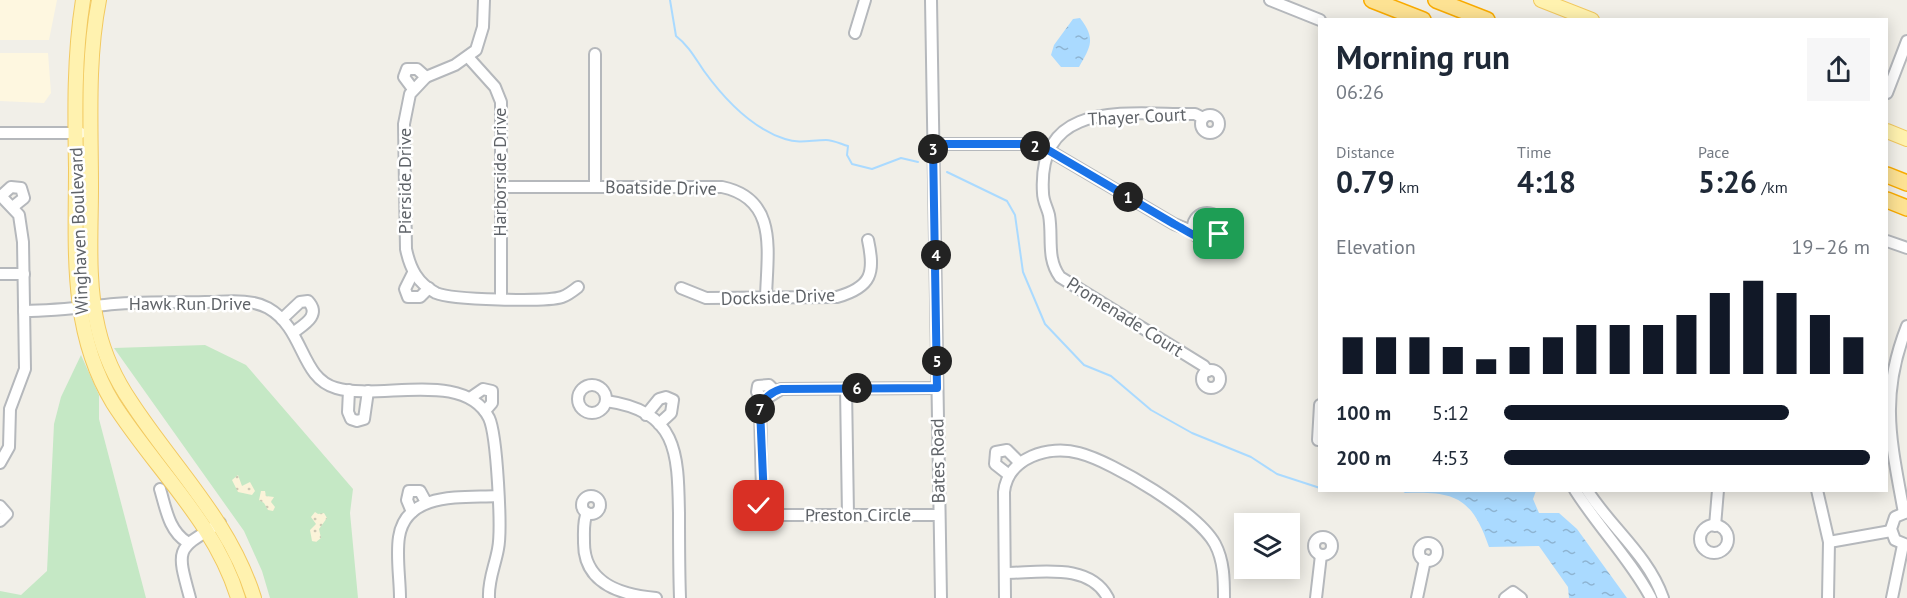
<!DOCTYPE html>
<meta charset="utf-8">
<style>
body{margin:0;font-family:"PT Sans",sans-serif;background:#f6f6f7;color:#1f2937;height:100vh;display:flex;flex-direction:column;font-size:22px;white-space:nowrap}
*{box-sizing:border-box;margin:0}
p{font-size:20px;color:#747a83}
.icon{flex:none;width:33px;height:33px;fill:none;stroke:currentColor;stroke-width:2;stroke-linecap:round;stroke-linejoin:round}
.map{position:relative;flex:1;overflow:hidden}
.details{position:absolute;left:1318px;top:18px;width:570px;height:474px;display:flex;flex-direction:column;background:#fff;border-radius:0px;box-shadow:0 3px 15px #0003}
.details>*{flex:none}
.tools{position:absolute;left:1234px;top:513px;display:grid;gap:12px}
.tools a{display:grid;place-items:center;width:66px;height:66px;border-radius:0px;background:#fff;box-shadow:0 3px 15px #0003;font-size:30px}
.pin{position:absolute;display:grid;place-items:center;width:51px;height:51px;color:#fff;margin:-26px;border-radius:12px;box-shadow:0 3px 9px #0006}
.km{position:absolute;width:30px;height:30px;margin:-15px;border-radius:50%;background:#222;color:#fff;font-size:16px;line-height:30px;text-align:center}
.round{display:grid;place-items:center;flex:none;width:63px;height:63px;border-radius:0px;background:#f6f6f7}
.head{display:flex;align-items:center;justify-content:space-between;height:102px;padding:0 18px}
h1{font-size:33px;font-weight:700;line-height:45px}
.metrics{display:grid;grid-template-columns:repeat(3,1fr);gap:9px;height:102px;padding:6px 18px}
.metrics div{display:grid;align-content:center}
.metrics b{font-size:30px;font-weight:700}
.metrics small{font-size:16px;font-weight:400}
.metrics p{font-size:16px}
.chart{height:168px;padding:12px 18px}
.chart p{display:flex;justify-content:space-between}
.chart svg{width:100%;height:108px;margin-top:6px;stroke:#111827;stroke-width:6}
ul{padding:0 18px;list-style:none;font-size:20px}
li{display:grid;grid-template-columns:96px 72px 1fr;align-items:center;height:45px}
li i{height:15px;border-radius:8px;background:#111827}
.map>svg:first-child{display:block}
.commercial{fill:#fef7e0}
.green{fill:#c5e8c5}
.sand{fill:url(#sand-dots)}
.water{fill:url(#water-ripples)}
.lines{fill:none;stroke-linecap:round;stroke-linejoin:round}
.stream{stroke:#aadaff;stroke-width:2}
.minor-casing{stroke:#b5b8bc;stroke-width:14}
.major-casing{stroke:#f2c960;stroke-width:16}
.highway-casing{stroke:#f9ab00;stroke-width:18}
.minor{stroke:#fff;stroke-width:10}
.major{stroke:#fff2af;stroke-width:14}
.highway{stroke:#fde293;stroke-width:15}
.route-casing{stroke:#fff;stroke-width:12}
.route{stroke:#1a73e8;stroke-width:8}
.labels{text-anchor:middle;stroke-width:5;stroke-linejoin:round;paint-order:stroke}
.street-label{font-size:18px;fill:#5f6368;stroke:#fff}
</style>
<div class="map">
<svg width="1907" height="598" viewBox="0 0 1907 598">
<defs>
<pattern id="sand-dots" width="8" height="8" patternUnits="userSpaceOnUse" patternTransform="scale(1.5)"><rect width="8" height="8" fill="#fbf3d9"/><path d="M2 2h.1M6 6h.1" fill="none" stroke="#cec8b4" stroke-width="1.8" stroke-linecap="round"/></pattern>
<pattern id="water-ripples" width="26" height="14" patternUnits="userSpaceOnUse" patternTransform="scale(1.5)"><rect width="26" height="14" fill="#aadaff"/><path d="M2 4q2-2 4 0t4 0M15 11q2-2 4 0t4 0" fill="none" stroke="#8eb4d2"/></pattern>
</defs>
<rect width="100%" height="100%" fill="#f1efe8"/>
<g class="commercial">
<polygon points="0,0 57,0 49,40 0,40"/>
<polygon points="0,53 48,53 51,93 44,103 0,101"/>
</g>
<g class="green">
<polygon points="205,345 246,365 353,489 350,513 358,598 270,598 262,571 244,531 114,348"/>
<polygon points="81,355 99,395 99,419 146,598 0,598 0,591 21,595 47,571 54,424 61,397"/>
</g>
<g class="sand">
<polygon points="238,475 242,486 250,482 255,491 252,495 238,492 232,480"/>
<polygon points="261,491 265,491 266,496 274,497 271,502 275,507 273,511 268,510 264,503 259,500"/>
<polygon points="315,512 318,514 324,513 327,518 319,529 321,538 316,542 312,541 310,530 316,524 311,517"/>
</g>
<g class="water">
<path d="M1080,18C1096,39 1091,46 1079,67H1061L1051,55L1054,45L1073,19Z"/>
<path d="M1402,491H1536L1533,499L1539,513H1559L1577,529L1627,598H1569L1568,587L1539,546L1489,547C1472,498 1456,491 1405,493Z"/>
</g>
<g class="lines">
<g class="stream">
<path d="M670,0L676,36C689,46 695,58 704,71C725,100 751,128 785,139C800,144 811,140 826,140C833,140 841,144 848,146L847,155L852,164L872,169L901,158L918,162"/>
<polyline points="947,172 1007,201 1015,215 1023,272 1045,324 1084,365 1111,376 1151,410 1192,433 1251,457 1277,474 1320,488"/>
<polyline points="1329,490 1333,490"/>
</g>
<g class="minor-casing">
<g id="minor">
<path d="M484,0L483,27L476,50L455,65L426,77L410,94L404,124L406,249C410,268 417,283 436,293C451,300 547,302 562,297C568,295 573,291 578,287"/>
<polyline points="931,0 941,598"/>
<polyline points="1270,0 1320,20"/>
<polyline points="855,33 865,0"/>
<polyline points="468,57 495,87 501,102 501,298"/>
<polyline points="413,89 404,77 407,69 417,69 426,77"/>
<polyline points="1887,93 1907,41"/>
<circle cx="1210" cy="124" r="9"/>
<path d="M1203,118L1195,114C1129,115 1037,97 1043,193C1043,201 1047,207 1049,215C1053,237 1046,258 1060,277L1204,366L1208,371"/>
<polyline points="0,133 81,133"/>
<polyline points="933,144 1029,144 1048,150 1174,224 1194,232"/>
<path d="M501,187H722C779,199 767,252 766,298"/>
<polyline points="595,187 595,54"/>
<polyline points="0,195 19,215 23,242 25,369 10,409 9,447 0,463"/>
<polyline points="1,196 11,187 21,188 24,198 14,206"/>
<circle cx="1207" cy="227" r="14"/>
<polyline points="1887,241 1907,248"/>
<polyline points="413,273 405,289 408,297 420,297 429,288"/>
<polyline points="0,274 24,274"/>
<path d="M681,288L706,298L837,297C872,287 875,273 868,240"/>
<path d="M24,311C52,311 77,308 105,305C138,301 172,303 205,302C225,302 250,298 268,308C305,329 300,378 336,388C379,401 464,369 489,418C497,435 502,530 498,549C495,566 488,580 489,598"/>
<path d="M282,319L300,302L308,301C321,315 305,324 294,332"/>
<circle cx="1211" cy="379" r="9"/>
<circle cx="592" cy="399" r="14"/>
<polyline points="846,388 848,515"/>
<polyline points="937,388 781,389 764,400 760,409 762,492 764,502 778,515 939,515"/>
<polyline points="349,390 348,412 351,419 357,421 364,419 368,391"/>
<polyline points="470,398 483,389 492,391 492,403 485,411"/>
<polyline points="764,400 757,392 758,386 769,385 775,391"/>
<path d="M606,401C678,411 678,453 679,514C679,542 679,570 680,598"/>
<polyline points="646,415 659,399 666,397 673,400 671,413 659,424"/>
<polyline points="1318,440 1320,405"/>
<polyline points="1009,475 995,464 996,452 1007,450 1020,463"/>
<path d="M160,489C166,509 169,531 187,542"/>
<path d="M1575,490C1599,528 1630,559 1651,598"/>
<path d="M1587,490C1611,528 1648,555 1663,598"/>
<polyline points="1817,490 1829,542 1828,598"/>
<circle cx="591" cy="505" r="9"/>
<polyline points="764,500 759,506 762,516 768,519 778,515"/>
<polyline points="0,506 7,514 0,521"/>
<polyline points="412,512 407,500 409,491 420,491 426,502"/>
<polyline points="1907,512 1895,517 1891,529 1895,540 1907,545"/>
<path d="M587,513C583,521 584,532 584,541C583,583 620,595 656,598"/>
<path d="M1904,513C1891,441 1879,397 1907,326"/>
<circle cx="1714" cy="539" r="14"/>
<polyline points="1715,526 1718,490"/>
<circle cx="1323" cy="546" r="9"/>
<polyline points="1829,542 1891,531"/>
<circle cx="1428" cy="552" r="9"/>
<path d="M1005,573C1039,573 1089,562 1108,598"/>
<path d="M190,598C176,547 176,550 220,523"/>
<path d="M400,598C400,579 396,556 399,537C406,491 463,498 497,496"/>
<path d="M1005,598L1004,492C1008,457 1049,445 1079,453C1114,462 1198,513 1215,544C1224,561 1224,580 1224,598"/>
<polyline points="1316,598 1321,555"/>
<polyline points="1417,598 1425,560"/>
<polyline points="1505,598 1513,592 1521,598"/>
<polyline points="1892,598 1903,545"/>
</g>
</g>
<g class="major-casing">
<g id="major">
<path d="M83,0C74,56 75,112 76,168C76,249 69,331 113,403C155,469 215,522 238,598"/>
<path d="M99,0C87,61 91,125 91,187C91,233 87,282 98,328C104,354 116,380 131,402C174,468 230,521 254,598"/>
<polyline points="1541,0 1592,20"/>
<polyline points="1887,131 1907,139"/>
</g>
</g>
<g class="highway-casing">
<g id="highway">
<polyline points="1372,0 1423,20"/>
<polyline points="1436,0 1487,20"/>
<polyline points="1887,175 1907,183"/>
<polyline points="1887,200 1907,208"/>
</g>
</g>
<use href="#minor" class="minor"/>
<use href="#major" class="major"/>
<use href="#highway" class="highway"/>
</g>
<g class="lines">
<g class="route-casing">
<path id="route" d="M759,506L764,500L760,409C763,399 771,392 781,389L937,388L933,144H1029L1048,150L1174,224C1184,229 1200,240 1208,241L1219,234"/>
</g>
<use href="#route" class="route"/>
</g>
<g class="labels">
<g class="street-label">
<text transform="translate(1137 117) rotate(-3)" y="6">Thayer Court</text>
<text transform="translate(500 172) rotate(-90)" y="6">Harborside Drive</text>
<text transform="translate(405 181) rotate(-90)" y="6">Pierside Drive</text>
<text transform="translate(661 188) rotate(1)" y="6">Boatside Drive</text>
<text transform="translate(79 231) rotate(-92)" y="6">Winghaven Boulevard</text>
<text transform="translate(778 297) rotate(-2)" y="6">Dockside Drive</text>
<text x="190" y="310">Hawk Run Drive</text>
<text transform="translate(1125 317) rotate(32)" y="6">Promenade Court</text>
<text transform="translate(938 461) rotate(-91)" y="6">Bates Road</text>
<text x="858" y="521">Preston Circle</text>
</g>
</g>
</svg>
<div class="tools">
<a><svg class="icon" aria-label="layers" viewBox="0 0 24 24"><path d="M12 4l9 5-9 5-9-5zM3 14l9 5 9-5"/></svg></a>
</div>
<div class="pin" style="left:1219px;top:234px;background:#1e9e55"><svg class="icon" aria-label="arrive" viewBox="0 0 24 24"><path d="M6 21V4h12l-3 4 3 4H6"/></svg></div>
<div class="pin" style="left:759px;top:506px;background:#d93025"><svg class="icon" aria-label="check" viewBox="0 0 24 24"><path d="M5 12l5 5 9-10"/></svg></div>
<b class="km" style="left:1128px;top:197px">1</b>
<b class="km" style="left:1035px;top:146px">2</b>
<b class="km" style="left:933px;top:149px">3</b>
<b class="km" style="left:936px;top:255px">4</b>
<b class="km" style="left:937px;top:361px">5</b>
<b class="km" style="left:857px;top:388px">6</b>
<b class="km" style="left:760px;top:409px">7</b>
<section class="details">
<div class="head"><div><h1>Morning run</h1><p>06:26</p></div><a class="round"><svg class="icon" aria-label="share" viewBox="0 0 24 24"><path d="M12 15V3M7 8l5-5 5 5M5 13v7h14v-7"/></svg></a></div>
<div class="metrics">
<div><p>Distance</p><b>0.79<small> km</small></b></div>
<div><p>Time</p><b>4:18</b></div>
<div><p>Pace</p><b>5:26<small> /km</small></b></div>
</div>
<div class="chart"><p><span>Elevation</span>19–26 m</p>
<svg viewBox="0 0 160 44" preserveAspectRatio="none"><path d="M5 44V29M15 44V29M25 44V29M35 44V33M45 44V38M55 44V33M65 44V29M75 44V24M85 44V24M95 44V24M105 44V20M115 44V11M125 44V6M135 44V11M145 44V20M155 44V29"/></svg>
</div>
<ul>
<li><b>100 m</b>5:12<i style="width:78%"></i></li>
<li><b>200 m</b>4:53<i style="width:100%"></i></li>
</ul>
</section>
</div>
